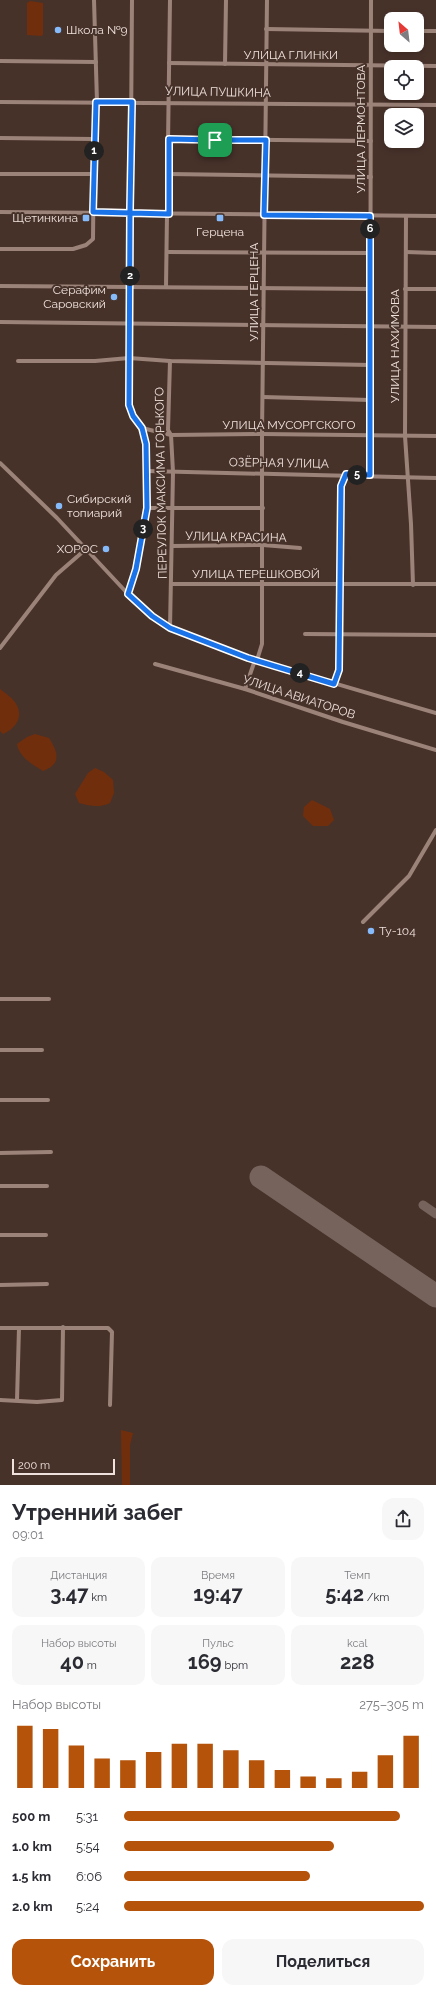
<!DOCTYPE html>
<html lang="ru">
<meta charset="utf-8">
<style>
body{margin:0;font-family:Raleway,sans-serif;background:#f7f7f7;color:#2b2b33;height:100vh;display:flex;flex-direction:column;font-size:15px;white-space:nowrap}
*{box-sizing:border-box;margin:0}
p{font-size:13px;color:#7c7c81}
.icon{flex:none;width:22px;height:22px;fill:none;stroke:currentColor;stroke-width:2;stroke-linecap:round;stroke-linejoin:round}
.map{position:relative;height:1485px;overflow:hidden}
.panel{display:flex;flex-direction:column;background:#fff;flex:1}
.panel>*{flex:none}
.needle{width:26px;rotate:332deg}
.buttons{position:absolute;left:384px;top:12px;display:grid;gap:8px}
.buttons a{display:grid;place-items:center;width:40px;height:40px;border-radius:8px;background:#fff;box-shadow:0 2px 6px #0003;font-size:20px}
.scale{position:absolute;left:12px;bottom:10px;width:103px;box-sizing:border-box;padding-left:4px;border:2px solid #efe2dc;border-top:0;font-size:11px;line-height:14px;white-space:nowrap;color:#efe2dc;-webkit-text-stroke:3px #47322a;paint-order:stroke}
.pin{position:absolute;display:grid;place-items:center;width:34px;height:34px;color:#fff;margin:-17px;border-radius:8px;box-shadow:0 2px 6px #0006}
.km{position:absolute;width:20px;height:20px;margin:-10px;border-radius:50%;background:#222;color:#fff;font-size:11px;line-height:20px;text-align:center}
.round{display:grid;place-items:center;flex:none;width:42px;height:42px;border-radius:12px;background:#f7f7f7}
.head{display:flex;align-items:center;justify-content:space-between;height:68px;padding:0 12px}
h1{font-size:22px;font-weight:700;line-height:30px}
.figures{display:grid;grid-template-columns:repeat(3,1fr);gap:6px;height:68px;padding:4px 12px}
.figures div{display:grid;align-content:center;border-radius:10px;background:#f7f7f7;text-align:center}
.figures b{font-size:20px;font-weight:700}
.figures small{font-size:11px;font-weight:400}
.figures p{font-size:11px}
.chart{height:112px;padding:8px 12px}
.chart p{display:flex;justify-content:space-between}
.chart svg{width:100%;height:72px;margin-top:4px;stroke:#b45309;stroke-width:6}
.cta{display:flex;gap:8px;margin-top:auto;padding:8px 12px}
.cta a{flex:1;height:46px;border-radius:12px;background:#b45309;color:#fff;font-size:16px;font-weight:700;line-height:46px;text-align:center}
.cta a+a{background:#f7f7f7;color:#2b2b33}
ul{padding:0 12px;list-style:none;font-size:13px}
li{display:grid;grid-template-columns:64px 48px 1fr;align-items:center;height:30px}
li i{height:10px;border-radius:5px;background:#b45309}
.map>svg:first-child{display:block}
.green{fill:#712e0c}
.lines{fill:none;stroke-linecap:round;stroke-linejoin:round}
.taxiway{stroke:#76645c;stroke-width:9}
.runway{stroke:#76645c;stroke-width:23}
.minor{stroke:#9c8379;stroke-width:4}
.route-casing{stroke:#fff;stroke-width:8}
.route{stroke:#1a73e8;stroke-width:5}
.poi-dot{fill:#85bbfb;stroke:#47322a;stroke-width:1.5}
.labels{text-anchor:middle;stroke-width:4;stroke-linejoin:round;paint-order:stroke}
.poi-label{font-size:12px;fill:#efe2dc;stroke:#47322a;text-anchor:start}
.street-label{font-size:12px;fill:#efe2dc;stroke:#47322a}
</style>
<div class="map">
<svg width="436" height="1485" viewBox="0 0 436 1485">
<rect width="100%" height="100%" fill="#47322a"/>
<g class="green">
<polygon points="30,1 43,3 43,34 42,36 27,35 27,3"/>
<path d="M0,689C5,693 11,697 14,701C25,715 17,728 3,734L0,731Z"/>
<path d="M35,734L49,738C58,752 62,764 43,771C32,764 19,757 17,744L27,737Z"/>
<path d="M95,768L104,772L113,780L114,793L110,803C99,808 91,806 79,803L75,794L88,773Z"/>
<polygon points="312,800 330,809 334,820 328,826 313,826 303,816 304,807"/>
<polygon points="121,1430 133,1433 130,1445 130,1485 122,1485"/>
</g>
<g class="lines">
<polyline class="taxiway" points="423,1205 436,1214"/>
<polyline class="runway" points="261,1177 436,1296"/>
<g class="minor">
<polyline points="266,29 391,31"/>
<polyline points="417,31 436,31"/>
<polyline points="0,61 96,62"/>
<polyline points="169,63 436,66"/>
<polyline points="225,64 226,0"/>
<polyline points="0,102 436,105"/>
<polyline points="0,138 94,139"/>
<polyline points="169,139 371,141"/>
<polyline points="0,174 94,174"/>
<polyline points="169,174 371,177"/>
<polyline points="0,212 436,216"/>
<polyline points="406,216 405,436 411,524 413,585"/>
<polyline points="0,249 73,249 86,245 93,239 94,139 97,102 94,0"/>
<polyline points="167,252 370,253"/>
<polyline points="406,252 436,253"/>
<polyline points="0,286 370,289"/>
<polyline points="166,287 170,0"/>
<polyline points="405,289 436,289"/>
<polyline points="0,322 436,327"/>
<polyline points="18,361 95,361 129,358 170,361 370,365"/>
<polyline points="170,361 168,430 171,435 173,472 170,628"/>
<polyline points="263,397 370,400"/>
<polyline points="142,428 171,435 262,434 436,436"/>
<polyline points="0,463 57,518 128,594 152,616 170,628 248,658 436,713"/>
<polyline points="147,471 436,478"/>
<polyline points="370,475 371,0"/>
<polyline points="147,508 263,508"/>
<polyline points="172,546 263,545 300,548"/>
<polyline points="172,584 436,584"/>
<polyline points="128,594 136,569 147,508 146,445 142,428 133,416 129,405 132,0"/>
<polyline points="305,634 436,635"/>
<polyline points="0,648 56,575 86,549"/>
<polyline points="257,660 262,644 262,434 267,0"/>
<polyline points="155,664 245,689 343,722 436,750"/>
<polyline points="334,684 339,670 341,486 346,474"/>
<polyline points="245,689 255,660"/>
<polyline points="363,922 409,876 436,830"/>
<polyline points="0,999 49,999"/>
<polyline points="0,1050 42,1050"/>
<polyline points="0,1100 48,1100"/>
<polyline points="0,1153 51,1152"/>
<polyline points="0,1186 47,1186"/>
<polyline points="0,1235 46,1235"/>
<polyline points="0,1285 47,1284"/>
<polyline points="0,1328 108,1328 112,1332 110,1405"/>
<polyline points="0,1400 37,1402 62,1400 63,1327"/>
<polyline points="17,1400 19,1328"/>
</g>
</g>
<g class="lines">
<g class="route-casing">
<polyline id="route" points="215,140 169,139 169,214 93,212 96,102 132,102 130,209 130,212 129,405 133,416 142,428 146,444 147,508 136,569 128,594 152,616 170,628 248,658 334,684 339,670 341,486 346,474 370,475 370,216 264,215 266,140 215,140"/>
</g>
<use href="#route" class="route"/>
</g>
<g class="poi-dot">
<circle cx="58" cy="30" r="4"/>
<rect x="82" y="214" width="8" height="8" rx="2"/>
<rect x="216" y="214" width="8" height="8" rx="2"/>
<circle cx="114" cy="297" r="4"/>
<circle cx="59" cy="506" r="4"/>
<circle cx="106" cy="549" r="4"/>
<circle cx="371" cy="931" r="4"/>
</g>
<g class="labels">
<g class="poi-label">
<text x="66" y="34">Школа №9</text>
<text x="78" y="222" text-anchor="end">Щетинкина</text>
<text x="220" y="236" text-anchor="middle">Герцена</text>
<text x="106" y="294" text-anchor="end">Серафим<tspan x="106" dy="14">Саровский</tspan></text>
<text x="67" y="503">Сибирский<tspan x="67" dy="14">топиарий</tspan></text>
<text x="98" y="553" text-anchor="end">ХОРОС</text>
<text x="379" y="935">Ту-104</text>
</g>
<g class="street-label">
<text x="291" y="59">УЛИЦА ГЛИНКИ</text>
<text transform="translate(218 92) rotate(1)" y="4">УЛИЦА ПУШКИНА</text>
<text transform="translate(361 129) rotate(-90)" y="4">УЛИЦА ЛЕРМОНТОВА</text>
<text transform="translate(254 292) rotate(-90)" y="4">УЛИЦА ГЕРЦЕНА</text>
<text transform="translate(395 346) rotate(-90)" y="4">УЛИЦА НАХИМОВА</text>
<text x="289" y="429">УЛИЦА МУСОРГСКОГО</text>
<text transform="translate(279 463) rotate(1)" y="4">ОЗЁРНАЯ УЛИЦА</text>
<text transform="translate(161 483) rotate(-91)" y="4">ПЕРЕУЛОК МАКСИМА ГОРЬКОГО</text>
<text transform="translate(236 537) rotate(1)" y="4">УЛИЦА КРАСИНА</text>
<text x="256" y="578">УЛИЦА ТЕРЕШКОВОЙ</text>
<text transform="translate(299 697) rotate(18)" y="4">УЛИЦА АВИАТОРОВ</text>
</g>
</g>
</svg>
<div class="buttons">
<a><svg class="needle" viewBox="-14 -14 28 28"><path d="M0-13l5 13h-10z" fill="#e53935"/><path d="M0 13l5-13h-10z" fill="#7c7c81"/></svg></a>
<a><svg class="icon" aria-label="locate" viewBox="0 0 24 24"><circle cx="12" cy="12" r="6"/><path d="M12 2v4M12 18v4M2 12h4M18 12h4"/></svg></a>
<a><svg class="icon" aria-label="layers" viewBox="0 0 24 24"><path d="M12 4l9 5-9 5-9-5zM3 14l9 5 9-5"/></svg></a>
</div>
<div class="scale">200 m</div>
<div class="pin" style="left:215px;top:140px;background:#1e9e55"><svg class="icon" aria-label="arrive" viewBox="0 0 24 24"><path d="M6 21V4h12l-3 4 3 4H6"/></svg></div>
<b class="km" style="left:94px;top:151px">1</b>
<b class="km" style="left:130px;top:276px">2</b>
<b class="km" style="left:143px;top:529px">3</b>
<b class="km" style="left:300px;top:673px">4</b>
<b class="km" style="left:357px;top:475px">5</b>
<b class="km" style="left:370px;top:229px">6</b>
</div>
<section class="panel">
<div class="head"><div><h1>Утренний забег</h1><p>09:01</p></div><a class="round"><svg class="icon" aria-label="share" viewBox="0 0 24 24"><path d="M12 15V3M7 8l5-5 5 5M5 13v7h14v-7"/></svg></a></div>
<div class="figures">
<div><p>Дистанция</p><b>3.47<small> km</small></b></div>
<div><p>Время</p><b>19:47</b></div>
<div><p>Темп</p><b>5:42<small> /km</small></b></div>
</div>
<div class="figures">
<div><p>Набор высоты</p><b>40<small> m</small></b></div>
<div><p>Пульс</p><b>169<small> bpm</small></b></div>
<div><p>kcal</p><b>228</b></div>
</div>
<div class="chart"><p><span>Набор высоты</span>275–305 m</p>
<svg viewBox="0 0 160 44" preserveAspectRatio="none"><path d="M5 44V6M15 44V8M25 44V18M35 44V26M45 44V27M55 44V22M65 44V17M75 44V17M85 44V21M95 44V27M105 44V33M115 44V37M125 44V38M135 44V34M145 44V24M155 44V12"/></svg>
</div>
<ul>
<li><b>500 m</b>5:31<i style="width:92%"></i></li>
<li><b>1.0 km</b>5:54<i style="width:70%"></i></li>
<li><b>1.5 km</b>6:06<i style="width:62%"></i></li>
<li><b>2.0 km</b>5:24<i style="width:100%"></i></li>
</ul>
<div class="cta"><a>Сохранить</a><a>Поделиться</a></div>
</section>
